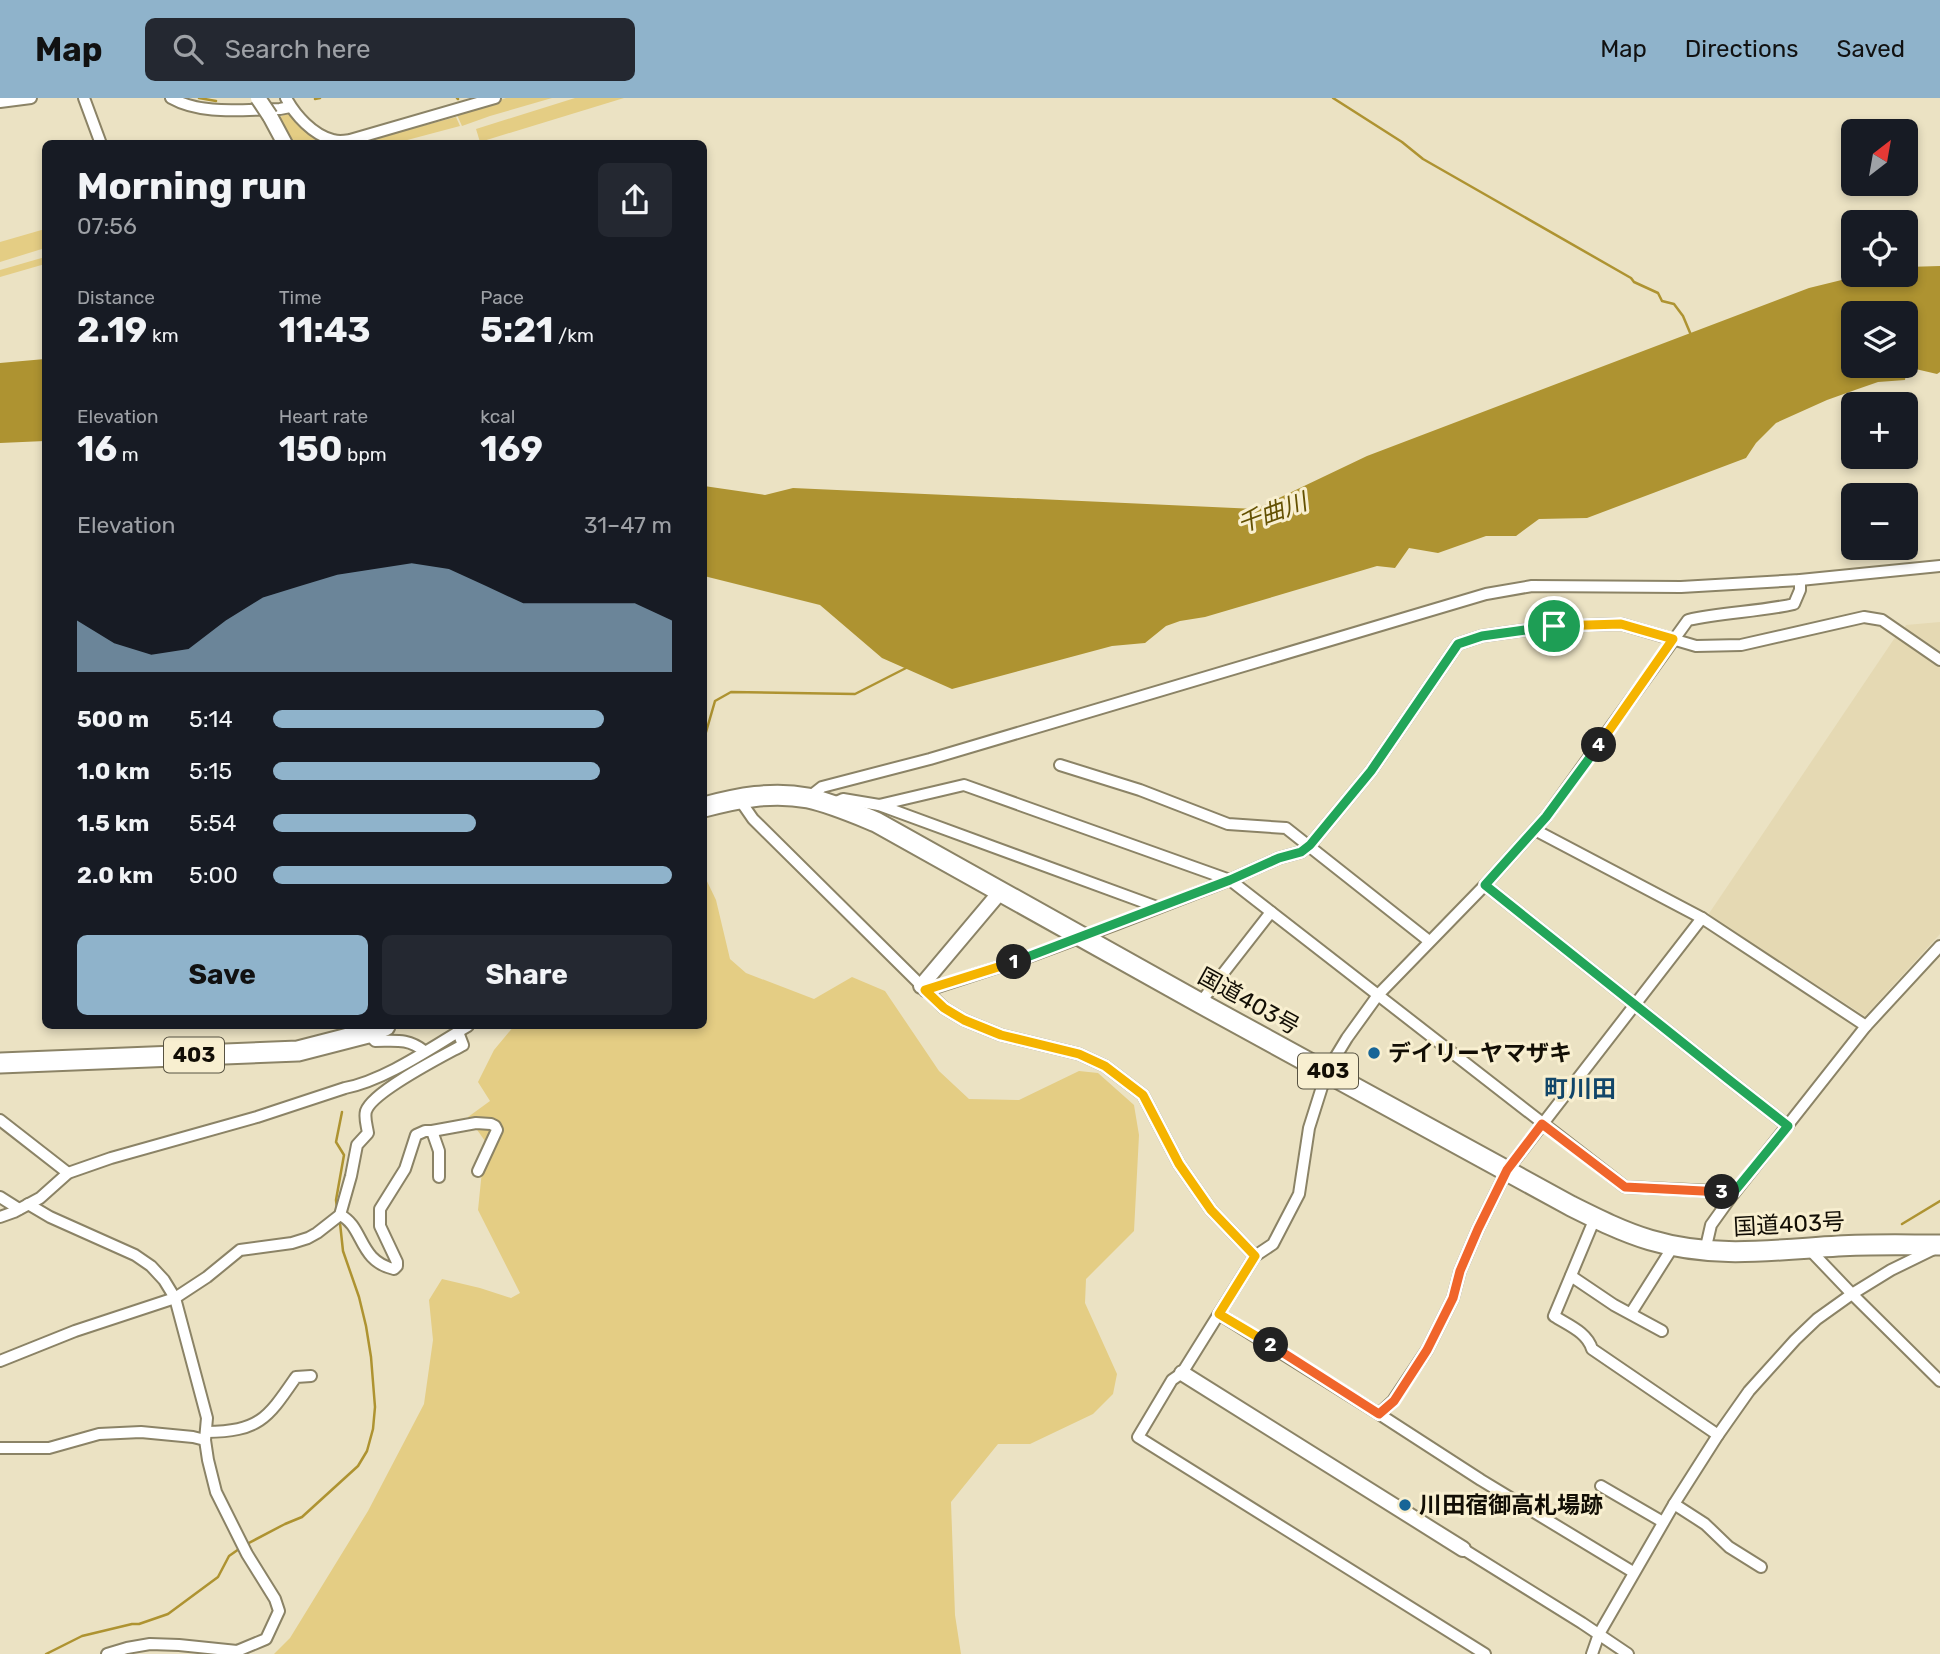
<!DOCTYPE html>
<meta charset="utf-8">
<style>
body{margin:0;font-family:Rubik,"Noto Sans JP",sans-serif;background:#242831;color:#f1f3f6;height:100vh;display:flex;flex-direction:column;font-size:26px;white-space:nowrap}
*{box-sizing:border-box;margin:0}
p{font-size:23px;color:#9ea1a6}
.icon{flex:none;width:38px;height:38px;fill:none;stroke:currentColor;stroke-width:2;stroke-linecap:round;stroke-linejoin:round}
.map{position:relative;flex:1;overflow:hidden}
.side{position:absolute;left:42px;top:42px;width:665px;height:889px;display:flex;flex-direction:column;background:#171b24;border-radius:10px;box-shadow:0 4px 10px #0003}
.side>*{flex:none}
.needle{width:46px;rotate:31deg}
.tools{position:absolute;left:1841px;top:21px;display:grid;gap:14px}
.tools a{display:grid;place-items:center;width:77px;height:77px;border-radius:10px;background:#171b24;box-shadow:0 4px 10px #0003;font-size:35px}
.pin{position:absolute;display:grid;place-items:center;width:60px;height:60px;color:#fff;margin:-30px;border:4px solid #fff;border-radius:50%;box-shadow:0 2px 7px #0007}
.km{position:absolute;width:35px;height:35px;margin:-18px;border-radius:50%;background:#222;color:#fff;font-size:19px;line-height:35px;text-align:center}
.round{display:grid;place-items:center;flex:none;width:74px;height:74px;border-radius:10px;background:#242831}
.headline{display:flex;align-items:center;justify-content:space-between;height:119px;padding:0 35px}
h1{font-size:38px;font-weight:700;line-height:52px}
.stats{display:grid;grid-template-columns:repeat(3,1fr);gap:10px;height:119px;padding:7px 35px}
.stats div{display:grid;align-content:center}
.stats b{font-size:35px;font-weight:700}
.stats small{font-size:19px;font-weight:400}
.stats p{font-size:19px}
.chart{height:196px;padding:14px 35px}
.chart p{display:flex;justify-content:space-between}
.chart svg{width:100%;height:126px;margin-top:7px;fill:#8fb3cb;opacity:.7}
.action{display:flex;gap:14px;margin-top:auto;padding:14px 35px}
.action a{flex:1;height:80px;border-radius:10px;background:#8fb3cb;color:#111;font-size:28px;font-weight:700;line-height:80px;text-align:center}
.action a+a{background:#242831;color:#f1f3f6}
ul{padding:0 35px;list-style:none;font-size:23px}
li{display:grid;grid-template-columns:112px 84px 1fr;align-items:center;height:52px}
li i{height:18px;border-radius:9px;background:#8fb3cb}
header{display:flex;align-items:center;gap:42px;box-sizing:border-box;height:98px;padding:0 35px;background:#8fb3cb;color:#111}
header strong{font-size:33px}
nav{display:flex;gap:38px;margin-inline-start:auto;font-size:24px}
.search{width:490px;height:63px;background:#242831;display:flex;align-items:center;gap:18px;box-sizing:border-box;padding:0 24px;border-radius:10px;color:#9ea1a6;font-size:26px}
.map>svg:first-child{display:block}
.built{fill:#e5d9b3}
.green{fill:#e4cd84}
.water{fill:#ae9331;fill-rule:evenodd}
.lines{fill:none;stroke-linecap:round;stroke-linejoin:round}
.stream{stroke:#ae9331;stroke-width:2.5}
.street-casing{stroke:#8b8366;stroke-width:14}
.secondary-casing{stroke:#8b8366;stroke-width:18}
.highway-casing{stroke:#8b8366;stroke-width:23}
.street{stroke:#fff;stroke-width:10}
.secondary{stroke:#fff;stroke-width:14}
.highway{stroke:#fff;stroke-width:19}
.secondary-bridge-casing{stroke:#8b8366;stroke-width:18;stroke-linecap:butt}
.secondary-bridge{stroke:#fff;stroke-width:14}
.split-1-casing{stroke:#fff;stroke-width:14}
.split-2-casing{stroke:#fff;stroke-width:14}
.split-3-casing{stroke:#fff;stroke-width:14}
.split-4-casing{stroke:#fff;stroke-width:14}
.split-5-casing{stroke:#fff;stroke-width:14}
.split-1{stroke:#22a559;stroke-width:9}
.split-2{stroke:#f5b400;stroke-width:9}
.split-3{stroke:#f0652b;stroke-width:9}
.split-4{stroke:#22a559;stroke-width:9}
.split-5{stroke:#f5b400;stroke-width:9}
.poi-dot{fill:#176597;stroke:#f8efd0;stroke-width:2.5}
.labels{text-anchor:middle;stroke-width:6;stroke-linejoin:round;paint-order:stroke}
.shield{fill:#f8efd0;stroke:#575242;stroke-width:2}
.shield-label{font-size:21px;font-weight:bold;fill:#120e05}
.street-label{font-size:23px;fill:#120e05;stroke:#f8efd0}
.poi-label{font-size:23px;font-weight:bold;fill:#120e05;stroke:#f8efd0;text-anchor:start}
.water-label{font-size:24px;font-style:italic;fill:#645102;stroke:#f8efd0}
.neighbourhood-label{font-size:24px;font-weight:bold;fill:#124669;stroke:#f8efd0}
</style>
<header>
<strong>Map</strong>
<div class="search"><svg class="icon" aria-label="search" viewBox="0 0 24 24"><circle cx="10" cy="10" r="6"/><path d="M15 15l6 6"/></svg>Search here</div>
<nav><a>Map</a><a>Directions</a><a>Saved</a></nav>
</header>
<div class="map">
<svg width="1940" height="1556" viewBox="0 0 1940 1556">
<rect width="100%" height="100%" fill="#ebe2c3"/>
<g class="built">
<polygon points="1940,524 1940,556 1903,533 1906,527"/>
<polygon points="1896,538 1940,566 1940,836 1865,918 1708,817"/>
</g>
<g class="green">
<polygon points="506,0 552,0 490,18 462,28 457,17"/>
<polygon points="575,0 624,0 480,44 476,31"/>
<polygon points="288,15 292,17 299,27 319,45 293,45 280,19"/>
<polygon points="456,19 460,28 396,45 353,46"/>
<polygon points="45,131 45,150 0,164 0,144"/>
<polygon points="45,159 45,166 0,179 0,172"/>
<polygon points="704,777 716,802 730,861 746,875 814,901 852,879 885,893 939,973 969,1001 1019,1002 1079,973 1098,975 1134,1007 1139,1037 1134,1133 1086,1181 1085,1205 1117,1276 1113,1296 1093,1316 1030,1346 998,1346 951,1404 955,1517 961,1556 274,1556 290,1540 368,1413 424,1306 433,1242 429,1202 442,1181 480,1190 511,1200 520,1195 478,1112 485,1043 468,1019 490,1003 478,984 494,952 514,928 704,928"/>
</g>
<g class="water">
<path d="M1940,168V274L1937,276L1907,269L1905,282L1878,284L1855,292L1827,302L1776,325L1756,345L1746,360L1587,420L1539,421L1516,438H1486L1438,455L1409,450L1395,470L1377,468L1205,519L1180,523L1166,528L1145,545L1112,548L952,591L882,560L820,507L704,478V388L765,397L793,390L1256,411L1367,358L1809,190L1862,177H1906V169ZM1853,215H1906V268H1853Z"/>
<polygon points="45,261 45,343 0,345 0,265"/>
</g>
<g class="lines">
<g class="stream">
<polyline points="199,0 216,3"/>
<polyline points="457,0 458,1"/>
<polyline points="1333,0 1402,44 1423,61 1631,180 1634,184 1658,195 1662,203 1674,206 1683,218 1691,237"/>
<polyline points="315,1 320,0"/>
<polyline points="704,641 715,603 731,594 855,596 908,569"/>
<polyline points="337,1110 336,1102 344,1057 336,1044 342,1014"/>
<polyline points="1902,1126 1940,1103"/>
<polyline points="245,1447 285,1426 302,1419 358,1368 367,1353 373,1331 375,1309 371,1259 366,1228 359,1199 343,1153 340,1125"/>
<polyline points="46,1556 82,1538 132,1526 139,1526 168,1516 218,1479 229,1458 239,1451"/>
</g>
<g class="street-casing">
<g id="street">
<polyline points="84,0 101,46"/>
<path d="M171,0C203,18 245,11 280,11L290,9"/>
<path d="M286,0C295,17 313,37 333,42C339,44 344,43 350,42L495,0"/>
<polyline points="0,4 31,0"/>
<polyline points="1060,667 1140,692 1228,726 1286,730 1429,843"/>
<polyline points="741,700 744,708 753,721 944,910 964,922 1001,937 1079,956 1105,968 1143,997 1179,1066 1211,1112 1255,1158"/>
<polyline points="808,700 822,689 930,661 1486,496 1532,488 1681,489 1800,482 1940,468"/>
<polyline points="834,705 843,701 879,707 964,687 1230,782 1625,1089 1734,1094"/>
<polyline points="879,707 1157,809"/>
<polyline points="1535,732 1702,820 1866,928"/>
<polyline points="1485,787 1728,981 1788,1028"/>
<polyline points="925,893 1023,861 1117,826 1230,782 1279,760 1301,754 1310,747 1371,673 1458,546 1482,538 1554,528 1621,526 1696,548 1741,547 1864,519 1882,522 1940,562"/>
<polyline points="1200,905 1271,814"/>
<path d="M368,935L375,943C395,943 408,940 424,953"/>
<polyline points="0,1022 68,1075"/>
<polyline points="432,1033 439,1053 439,1079"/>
<polyline points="0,1099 19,1111"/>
<polyline points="28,1106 50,1119 135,1157 151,1168 164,1182 175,1200 207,1320 205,1342 208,1362 216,1394 247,1456 275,1501 279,1513 266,1541 237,1553 179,1547 150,1546 127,1550 107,1556"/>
<path d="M340,1117C364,1128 358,1163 394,1171L397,1168V1164L380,1128V1111L405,1071L416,1037L425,1033H432L476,1025L491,1026L495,1028L497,1032L478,1073"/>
<path d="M0,1119L14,1114L40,1100L68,1075L111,1060L257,1019L345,990C386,982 432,949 468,928"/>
<path d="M1595,1120L1554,1218C1568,1227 1587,1234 1592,1251L1718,1337"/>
<polyline points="1808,1150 1852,1196 1940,1283"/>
<polyline points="1705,1153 1711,1127 1731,1099 1866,928 1940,848"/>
<polyline points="1571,1178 1614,1207 1662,1233"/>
<polyline points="1631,1215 1674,1147"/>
<polyline points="1219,1216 1379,1316 1481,1382 1633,1474"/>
<path d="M0,1263L75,1233L175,1200L207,1179L240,1152L292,1145L308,1140L317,1135L340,1117L351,1078L357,1047L368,1035C367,1028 364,1020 366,1013C373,993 443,958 463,947L458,934"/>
<polyline points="1379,1316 1393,1303 1427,1252 1453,1200 1460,1173 1478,1131 1507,1072 1702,820"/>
<path d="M206,1334C260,1333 267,1321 296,1279L311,1278"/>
<polyline points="0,1350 49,1350 99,1336 141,1334 193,1339 205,1342"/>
<polyline points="1601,1388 1663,1424"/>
<polyline points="1674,1406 1705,1426 1729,1449 1761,1469"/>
<polyline points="1463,1451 1582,1525 1628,1556"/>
<path d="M1485,1556L1138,1339L1172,1282L1182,1275L1255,1158L1273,1146L1299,1096L1309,1030L1327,973L1347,940L1378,897L1485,787L1546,719L1688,522C1723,514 1759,514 1794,506L1800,492V482"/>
<polyline points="1592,1556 1599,1536 1674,1406 1718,1337 1749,1293 1795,1242 1817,1221 1852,1196 1891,1172 1934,1151"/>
</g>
</g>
<g class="secondary-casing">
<g id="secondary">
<polyline points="270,18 285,46"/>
<polyline points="921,888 1001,793"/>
<polyline points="1182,1275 1463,1451"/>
</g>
</g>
<g class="highway-casing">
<g id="highway">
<path d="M704,709C738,700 772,693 808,700C831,705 854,715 876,724L1200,905L1571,1108C1597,1121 1623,1134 1650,1142C1714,1161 1773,1152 1838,1148C1872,1146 1906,1147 1940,1147"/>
<polyline points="0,965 298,953 368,935 385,928"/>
</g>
</g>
<use href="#street" class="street"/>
<use href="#secondary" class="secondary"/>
<use href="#highway" class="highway"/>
<g class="secondary-bridge-casing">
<polyline id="secondary-bridge" points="258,0 270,18"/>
</g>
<use href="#secondary-bridge" class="secondary-bridge"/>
</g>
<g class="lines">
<g class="split-1-casing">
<polyline id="split-1" points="1014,864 1230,782 1279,760 1301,754 1310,747 1371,673 1458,546 1482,538 1554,528"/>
</g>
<g class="split-2-casing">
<polyline id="split-2" points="1014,864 925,892 944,910 964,922 1001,937 1079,956 1105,968 1143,997 1179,1066 1211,1112 1255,1158 1219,1216 1271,1247"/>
</g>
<g class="split-3-casing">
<polyline id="split-3" points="1271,1247 1379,1316 1394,1303 1427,1252 1453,1200 1460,1173 1478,1131 1507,1072 1542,1026 1625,1089 1722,1094"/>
</g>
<g class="split-4-casing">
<polyline id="split-4" points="1599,647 1546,719 1485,787 1728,981 1788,1028 1734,1094 1722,1094"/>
</g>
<g class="split-5-casing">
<polyline id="split-5" points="1554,528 1621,526 1673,541 1599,647"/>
</g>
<use href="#split-1" class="split-1"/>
<use href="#split-2" class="split-2"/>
<use href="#split-3" class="split-3"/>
<use href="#split-4" class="split-4"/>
<use href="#split-5" class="split-5"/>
</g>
<g class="poi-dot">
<circle cx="1374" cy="955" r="7"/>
<circle cx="1405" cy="1407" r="7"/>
</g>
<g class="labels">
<g class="shield">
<rect x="164" y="939.5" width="60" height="35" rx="5"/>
<rect x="1298" y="955.5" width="60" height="35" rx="5"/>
</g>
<g class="shield-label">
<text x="194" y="964">403</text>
<text x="1328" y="980">403</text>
</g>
<g class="street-label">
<text transform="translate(1249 903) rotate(29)" y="8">国道403号</text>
<text transform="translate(1789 1126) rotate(-3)" y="8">国道403号</text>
</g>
<g class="poi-label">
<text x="1388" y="963">デイリーヤマザキ</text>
<text x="1419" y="1415">川田宿御高札場跡</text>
</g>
<g class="water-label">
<text transform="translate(1272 415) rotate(-20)" y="8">千曲川</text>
</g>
<g class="neighbourhood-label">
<text x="1580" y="999">町川田</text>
</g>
</g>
</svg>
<div class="tools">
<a><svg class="needle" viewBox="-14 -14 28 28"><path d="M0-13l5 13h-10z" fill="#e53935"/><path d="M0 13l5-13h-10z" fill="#9ea1a6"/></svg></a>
<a><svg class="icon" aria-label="locate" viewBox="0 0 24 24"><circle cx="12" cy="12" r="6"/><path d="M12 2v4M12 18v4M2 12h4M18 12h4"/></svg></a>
<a><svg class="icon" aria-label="layers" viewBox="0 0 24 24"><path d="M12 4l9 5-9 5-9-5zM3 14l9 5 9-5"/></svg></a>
<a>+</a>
<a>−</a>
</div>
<div class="pin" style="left:1554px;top:528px;background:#1e9e55"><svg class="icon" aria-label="arrive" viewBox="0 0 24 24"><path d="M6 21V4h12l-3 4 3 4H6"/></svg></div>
<b class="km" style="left:1014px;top:864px">1</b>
<b class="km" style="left:1271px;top:1247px">2</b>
<b class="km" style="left:1722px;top:1094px">3</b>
<b class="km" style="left:1599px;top:647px">4</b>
<section class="side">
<div class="headline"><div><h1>Morning run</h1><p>07:56</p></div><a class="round"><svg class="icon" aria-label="share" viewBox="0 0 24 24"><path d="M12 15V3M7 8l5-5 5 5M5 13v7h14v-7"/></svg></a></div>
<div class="stats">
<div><p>Distance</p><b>2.19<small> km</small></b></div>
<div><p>Time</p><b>11:43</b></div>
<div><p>Pace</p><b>5:21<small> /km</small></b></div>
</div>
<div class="stats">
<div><p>Elevation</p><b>16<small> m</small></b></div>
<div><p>Heart rate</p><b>150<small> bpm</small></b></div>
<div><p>kcal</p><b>169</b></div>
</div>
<div class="chart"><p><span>Elevation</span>31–47 m</p>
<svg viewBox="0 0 160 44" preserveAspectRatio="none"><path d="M0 44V26L10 34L20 38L30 36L40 26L50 18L60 14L70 10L80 8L90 6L100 8L110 14L120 20L130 20L140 20L150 20L160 26V44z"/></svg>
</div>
<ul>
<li><b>500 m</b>5:14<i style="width:83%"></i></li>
<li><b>1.0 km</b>5:15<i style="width:82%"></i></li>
<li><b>1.5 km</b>5:54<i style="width:51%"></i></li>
<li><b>2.0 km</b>5:00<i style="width:100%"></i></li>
</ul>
<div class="action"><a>Save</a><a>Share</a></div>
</section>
</div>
